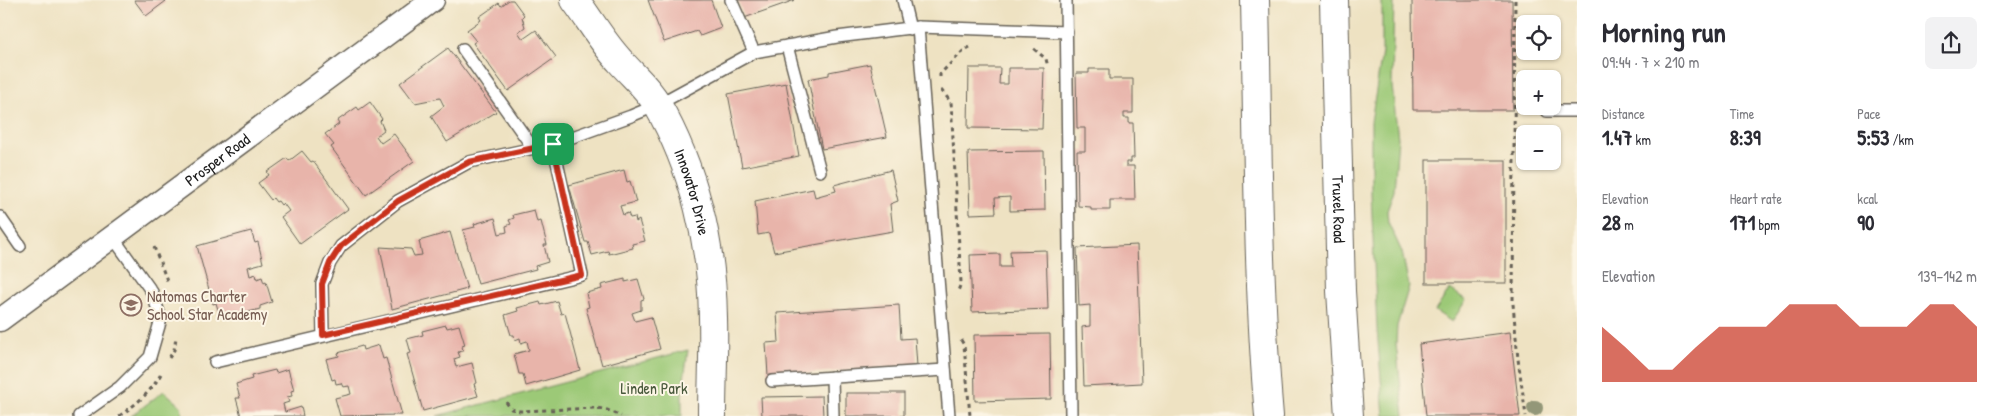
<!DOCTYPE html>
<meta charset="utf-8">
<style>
body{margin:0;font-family:"Patrick Hand",sans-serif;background:#f2f2f3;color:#2b2b33;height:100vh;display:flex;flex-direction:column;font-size:19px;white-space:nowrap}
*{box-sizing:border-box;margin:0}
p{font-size:16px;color:#7c7c81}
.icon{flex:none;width:28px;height:28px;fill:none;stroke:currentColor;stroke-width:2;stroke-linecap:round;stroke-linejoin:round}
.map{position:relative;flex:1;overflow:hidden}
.details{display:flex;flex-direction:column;background:#fff;width:425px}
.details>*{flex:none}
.controls{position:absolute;left:1516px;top:15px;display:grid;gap:10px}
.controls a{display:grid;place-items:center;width:45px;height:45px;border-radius:8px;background:#fff;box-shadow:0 1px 4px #0004;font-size:25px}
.pin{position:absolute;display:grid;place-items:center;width:42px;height:42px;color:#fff;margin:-21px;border-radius:10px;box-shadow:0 2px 8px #0006}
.round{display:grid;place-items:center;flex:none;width:52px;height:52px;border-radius:8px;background:#f2f2f3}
.head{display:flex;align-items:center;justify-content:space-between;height:85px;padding:0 25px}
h1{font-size:28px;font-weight:800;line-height:38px}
.figures{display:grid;grid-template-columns:repeat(3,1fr);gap:8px;height:85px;padding:5px 25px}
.figures div{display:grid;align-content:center}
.figures b{font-size:21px;font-weight:800}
.figures small{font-size:14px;font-weight:400}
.figures p{font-size:14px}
.chart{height:140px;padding:10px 25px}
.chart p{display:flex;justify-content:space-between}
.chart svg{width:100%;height:90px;margin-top:5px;fill:#c8321e;opacity:.7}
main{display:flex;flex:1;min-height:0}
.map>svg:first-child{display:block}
.green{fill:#9cc977;stroke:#5c724a}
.building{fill:#e8b4aa}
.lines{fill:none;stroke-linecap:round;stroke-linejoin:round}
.service-casing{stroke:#666156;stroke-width:14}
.minor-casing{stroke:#666156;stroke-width:25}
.tertiary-casing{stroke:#666156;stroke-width:30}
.secondary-casing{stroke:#666156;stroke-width:30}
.path{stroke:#666156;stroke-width:3;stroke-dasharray:4 4;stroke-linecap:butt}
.service{stroke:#fff;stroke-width:11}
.minor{stroke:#fff;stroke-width:22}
.tertiary{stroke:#fff;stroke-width:28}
.secondary{stroke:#fff;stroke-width:28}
.tree{fill:#939778}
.route-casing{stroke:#fff;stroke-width:10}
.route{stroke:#c8321e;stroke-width:6}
.labels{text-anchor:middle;stroke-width:4;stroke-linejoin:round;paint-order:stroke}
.street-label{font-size:16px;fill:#1c1c1c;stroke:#fcf5e5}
.education-label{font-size:16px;fill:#785e54;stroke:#fcf5e5;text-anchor:start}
.park-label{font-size:16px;fill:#49593c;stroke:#fcf5e5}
</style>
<main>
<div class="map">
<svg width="1577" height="416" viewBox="0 0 1577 416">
<rect width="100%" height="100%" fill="#fcf5e5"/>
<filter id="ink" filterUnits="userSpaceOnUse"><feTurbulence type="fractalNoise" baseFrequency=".02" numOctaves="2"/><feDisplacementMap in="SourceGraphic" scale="10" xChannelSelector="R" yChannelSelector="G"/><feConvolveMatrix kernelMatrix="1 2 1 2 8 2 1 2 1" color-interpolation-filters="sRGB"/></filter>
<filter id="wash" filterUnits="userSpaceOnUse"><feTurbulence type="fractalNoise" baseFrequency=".0096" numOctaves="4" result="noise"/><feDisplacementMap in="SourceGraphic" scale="20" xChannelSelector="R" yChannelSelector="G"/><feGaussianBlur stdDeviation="1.12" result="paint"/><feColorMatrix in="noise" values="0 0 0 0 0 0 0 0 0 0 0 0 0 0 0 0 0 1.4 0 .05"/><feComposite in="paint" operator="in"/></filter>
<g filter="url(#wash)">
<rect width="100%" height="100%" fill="#eee2c2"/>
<g class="green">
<polygon points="1382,0 1394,0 1392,86 1398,138 1394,191 1387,211 1388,222 1402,252 1409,286 1397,326 1396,344 1404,416 1384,416 1377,329 1371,193 1371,122 1382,52"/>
<polygon points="1450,289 1466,300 1452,322 1435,311"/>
<polygon points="688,350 682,394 682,416 437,416"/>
<polygon points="164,391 181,406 183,416 131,416"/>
</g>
<g id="blocks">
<g class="building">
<polygon points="134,0 165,0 166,1 146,16"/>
<polygon points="509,0 513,0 524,15 522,17 525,27 518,32 523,39 536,30 556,57 508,91 473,43 476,41 467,30 481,20 479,17 499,3 501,6"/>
<polygon points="648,0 711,0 721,28 700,36 697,31 664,42"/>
<polygon points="738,0 795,0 744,18"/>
<polygon points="1412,0 1512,0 1513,110 1413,110"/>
<polygon points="448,48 496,112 447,142 431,116 444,106 440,98 415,103 400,83"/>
<polygon points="870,64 887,137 822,149 808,79 829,75 829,72"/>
<polygon points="969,68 1000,68 999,84 1008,84 1008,68 1044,68 1042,129 968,128"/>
<polygon points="1089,69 1109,69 1109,79 1133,79 1133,113 1124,113 1124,118 1129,118 1129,123 1133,123 1134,158 1131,158 1131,162 1126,162 1126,166 1134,166 1135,200 1110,200 1110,210 1091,210 1091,207 1078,206 1077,151 1085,151 1085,128 1077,128 1076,73 1089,73"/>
<polygon points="786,83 799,156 742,167 728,94"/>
<polygon points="370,102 382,119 380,121 384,130 376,136 381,143 394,134 414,161 366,195 331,147 334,145 325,134 339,124 337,121 357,107 359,110"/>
<polygon points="302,151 311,162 313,161 348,209 300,244 281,217 289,211 283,203 281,205 278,201 276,202 273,198 271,200 258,183 269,175 267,172 287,158 289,161"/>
<polygon points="1044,151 1045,210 1010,211 1010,197 995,198 996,213 970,214 968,152"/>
<rect x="1426" y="160" width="80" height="123"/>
<polygon points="624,170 627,182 630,181 636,202 620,206 623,215 628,213 630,218 635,217 636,222 639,220 645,241 632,244 633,248 609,254 608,251 592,255 588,242 585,242 569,185"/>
<polygon points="891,170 898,201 890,204 893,231 774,252 769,233 758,235 755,201 813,189 815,197 836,191 834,185"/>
<polygon points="534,210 537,222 541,221 547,245 544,245 548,262 535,266 536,269 478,284 463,230 475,227 474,224 495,218 499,234 507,232 506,226 511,224 509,220 514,218 513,215"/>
<polygon points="251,231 255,243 258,242 263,263 248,267 250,276 256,274 257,279 262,277 264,283 266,282 272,302 260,306 260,309 237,315 236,312 220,316 216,303 213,304 197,246"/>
<polygon points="450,232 467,289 392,309 380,247 411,249 414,256 422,255 419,241"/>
<polygon points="1137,245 1142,383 1084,386 1082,327 1090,326 1090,305 1079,306 1077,248"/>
<polygon points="1046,250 1048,309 972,312 970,255 1000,254 1000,267 1011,267 1010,251"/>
<polygon points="625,279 625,282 638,279 644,299 641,300 641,310 632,313 635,321 651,317 660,349 602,365 586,308 589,307 586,293 602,289 601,285"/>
<polygon points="557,301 561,314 565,313 580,370 526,386 523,374 519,374 514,354 529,350 527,341 521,343 520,338 515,340 514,335 511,335 505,315 518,311 517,308 540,302 541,305"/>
<polygon points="899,305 901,339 915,338 917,366 768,376 766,343 779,342 777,313"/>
<polygon points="446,325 447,328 459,325 465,345 462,346 463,351 458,352 460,357 454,359 456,367 472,363 477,383 474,384 478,396 423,411 407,354 411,353 407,339 423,335 422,331"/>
<polygon points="1510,332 1520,416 1426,416 1419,344"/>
<polygon points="1050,334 1051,399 975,401 974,335"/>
<polygon points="379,345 383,359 386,358 402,415 340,416 335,398 351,394 349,386 343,387 341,383 336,384 335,379 332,380 326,359 339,356 338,353 362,346 363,350"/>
<polygon points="288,369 294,390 291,391 292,396 287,397 289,402 283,404 285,412 301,407 303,416 241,416 236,398 240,398 236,384 252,379 251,376 275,370 276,373"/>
<rect x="846" y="393" width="58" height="23"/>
<polygon points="822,396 823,416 762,416 761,397"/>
</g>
</g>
</g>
<g filter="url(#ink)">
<use href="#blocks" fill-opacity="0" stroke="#666156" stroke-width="1"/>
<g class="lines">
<g class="service-casing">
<g id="service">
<polyline points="731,0 754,52"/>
<polyline points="903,0 910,29"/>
<polyline points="1066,0 1071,416"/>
<polyline points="918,27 949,416"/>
<polyline points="787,46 820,171"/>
<polyline points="463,49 533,148"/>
<polyline points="1547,111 1577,111"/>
<polyline points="0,217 20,246"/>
<polyline points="323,335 322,284 330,263 341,246 398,201 469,162 553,144"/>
<polyline points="215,362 582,275 553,144 631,116 657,105 754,52 837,37 918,27 1067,32"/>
<polyline points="832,377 833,416"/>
<polyline points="772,381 945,370"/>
<polyline points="79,416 120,387 150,357 161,319 152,292 112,236"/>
</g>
</g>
<g class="minor-casing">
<g id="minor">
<path id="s1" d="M0,320L433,0"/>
</g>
</g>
<g class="tertiary-casing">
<g id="tertiary">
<path id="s2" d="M575,0C590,20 603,43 620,61C633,76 647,87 657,104C694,168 712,244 713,318C714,350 712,383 712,416"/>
</g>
</g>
<g class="secondary-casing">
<g id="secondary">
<path d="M1255,0C1258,139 1257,278 1269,416"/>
<path id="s3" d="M1334,0L1341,291L1349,416"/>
</g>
</g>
<g class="path">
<polyline points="1515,0 1513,304 1518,359 1526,416"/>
<polyline points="1034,49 1046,59 1048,67"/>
<polyline points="940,77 940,74 963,51 970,47"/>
<polyline points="941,90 951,102 961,283 958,291"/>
<polyline points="154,247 168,283"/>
<polyline points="961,340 964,345 970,416"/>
<polyline points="169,358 174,350 176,338"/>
<polyline points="506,402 511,409 520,411 597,408 607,410 621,416"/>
<path d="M119,416C137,404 152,391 162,372"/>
</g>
<use href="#service" class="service"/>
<use href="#minor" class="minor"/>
<use href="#tertiary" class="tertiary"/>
<use href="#secondary" class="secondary"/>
</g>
<circle class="tree" cx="1535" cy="408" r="8"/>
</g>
<g class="lines" filter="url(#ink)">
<g class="route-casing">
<polygon id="route" points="553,144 582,275 323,335 322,284 330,263 341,246 398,201 469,162"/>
</g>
<use href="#route" class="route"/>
</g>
<defs>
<g id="school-ring" transform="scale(1.125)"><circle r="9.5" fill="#fcf5e5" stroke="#8d6e63" stroke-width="1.5"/><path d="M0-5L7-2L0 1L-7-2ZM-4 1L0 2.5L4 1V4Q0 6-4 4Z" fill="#8d6e63"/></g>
</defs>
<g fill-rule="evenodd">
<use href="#school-ring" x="131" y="305"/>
</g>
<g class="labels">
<g class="street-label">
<text dy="6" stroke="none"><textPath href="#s1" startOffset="270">Prosper Road</textPath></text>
<text dy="6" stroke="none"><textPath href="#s2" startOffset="228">Innovator Drive</textPath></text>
<text dy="6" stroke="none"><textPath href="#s3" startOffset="209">Truxel Road</textPath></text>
</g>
<g class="education-label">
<text x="147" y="302">Natomas Charter<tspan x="147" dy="18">School Star Academy</tspan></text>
</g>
<g class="park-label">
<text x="654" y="394">Linden Park</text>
</g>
</g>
</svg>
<div class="controls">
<a><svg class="icon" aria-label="locate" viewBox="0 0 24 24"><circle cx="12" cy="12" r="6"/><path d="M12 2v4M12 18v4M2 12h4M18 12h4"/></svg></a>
<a>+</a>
<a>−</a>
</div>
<div class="pin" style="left:553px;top:144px;background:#1e9e55"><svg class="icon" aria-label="arrive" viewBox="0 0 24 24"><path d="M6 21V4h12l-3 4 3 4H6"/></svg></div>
</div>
<section class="details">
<div class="head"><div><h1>Morning run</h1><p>09:44 · 7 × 210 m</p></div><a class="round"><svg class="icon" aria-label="share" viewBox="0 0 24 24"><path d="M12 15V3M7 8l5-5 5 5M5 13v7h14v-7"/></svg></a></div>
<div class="figures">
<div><p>Distance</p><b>1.47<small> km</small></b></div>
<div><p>Time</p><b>8:39</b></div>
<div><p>Pace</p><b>5:53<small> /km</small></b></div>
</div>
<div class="figures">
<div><p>Elevation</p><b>28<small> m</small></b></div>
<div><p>Heart rate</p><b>171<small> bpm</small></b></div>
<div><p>kcal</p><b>90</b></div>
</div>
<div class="chart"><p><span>Elevation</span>139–142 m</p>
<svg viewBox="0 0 160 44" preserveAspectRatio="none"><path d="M0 44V17L10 27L20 38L30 38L40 27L50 17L60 17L70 17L80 6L90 6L100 6L110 17L120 17L130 17L140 6L150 6L160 17V44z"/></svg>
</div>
</section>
</main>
